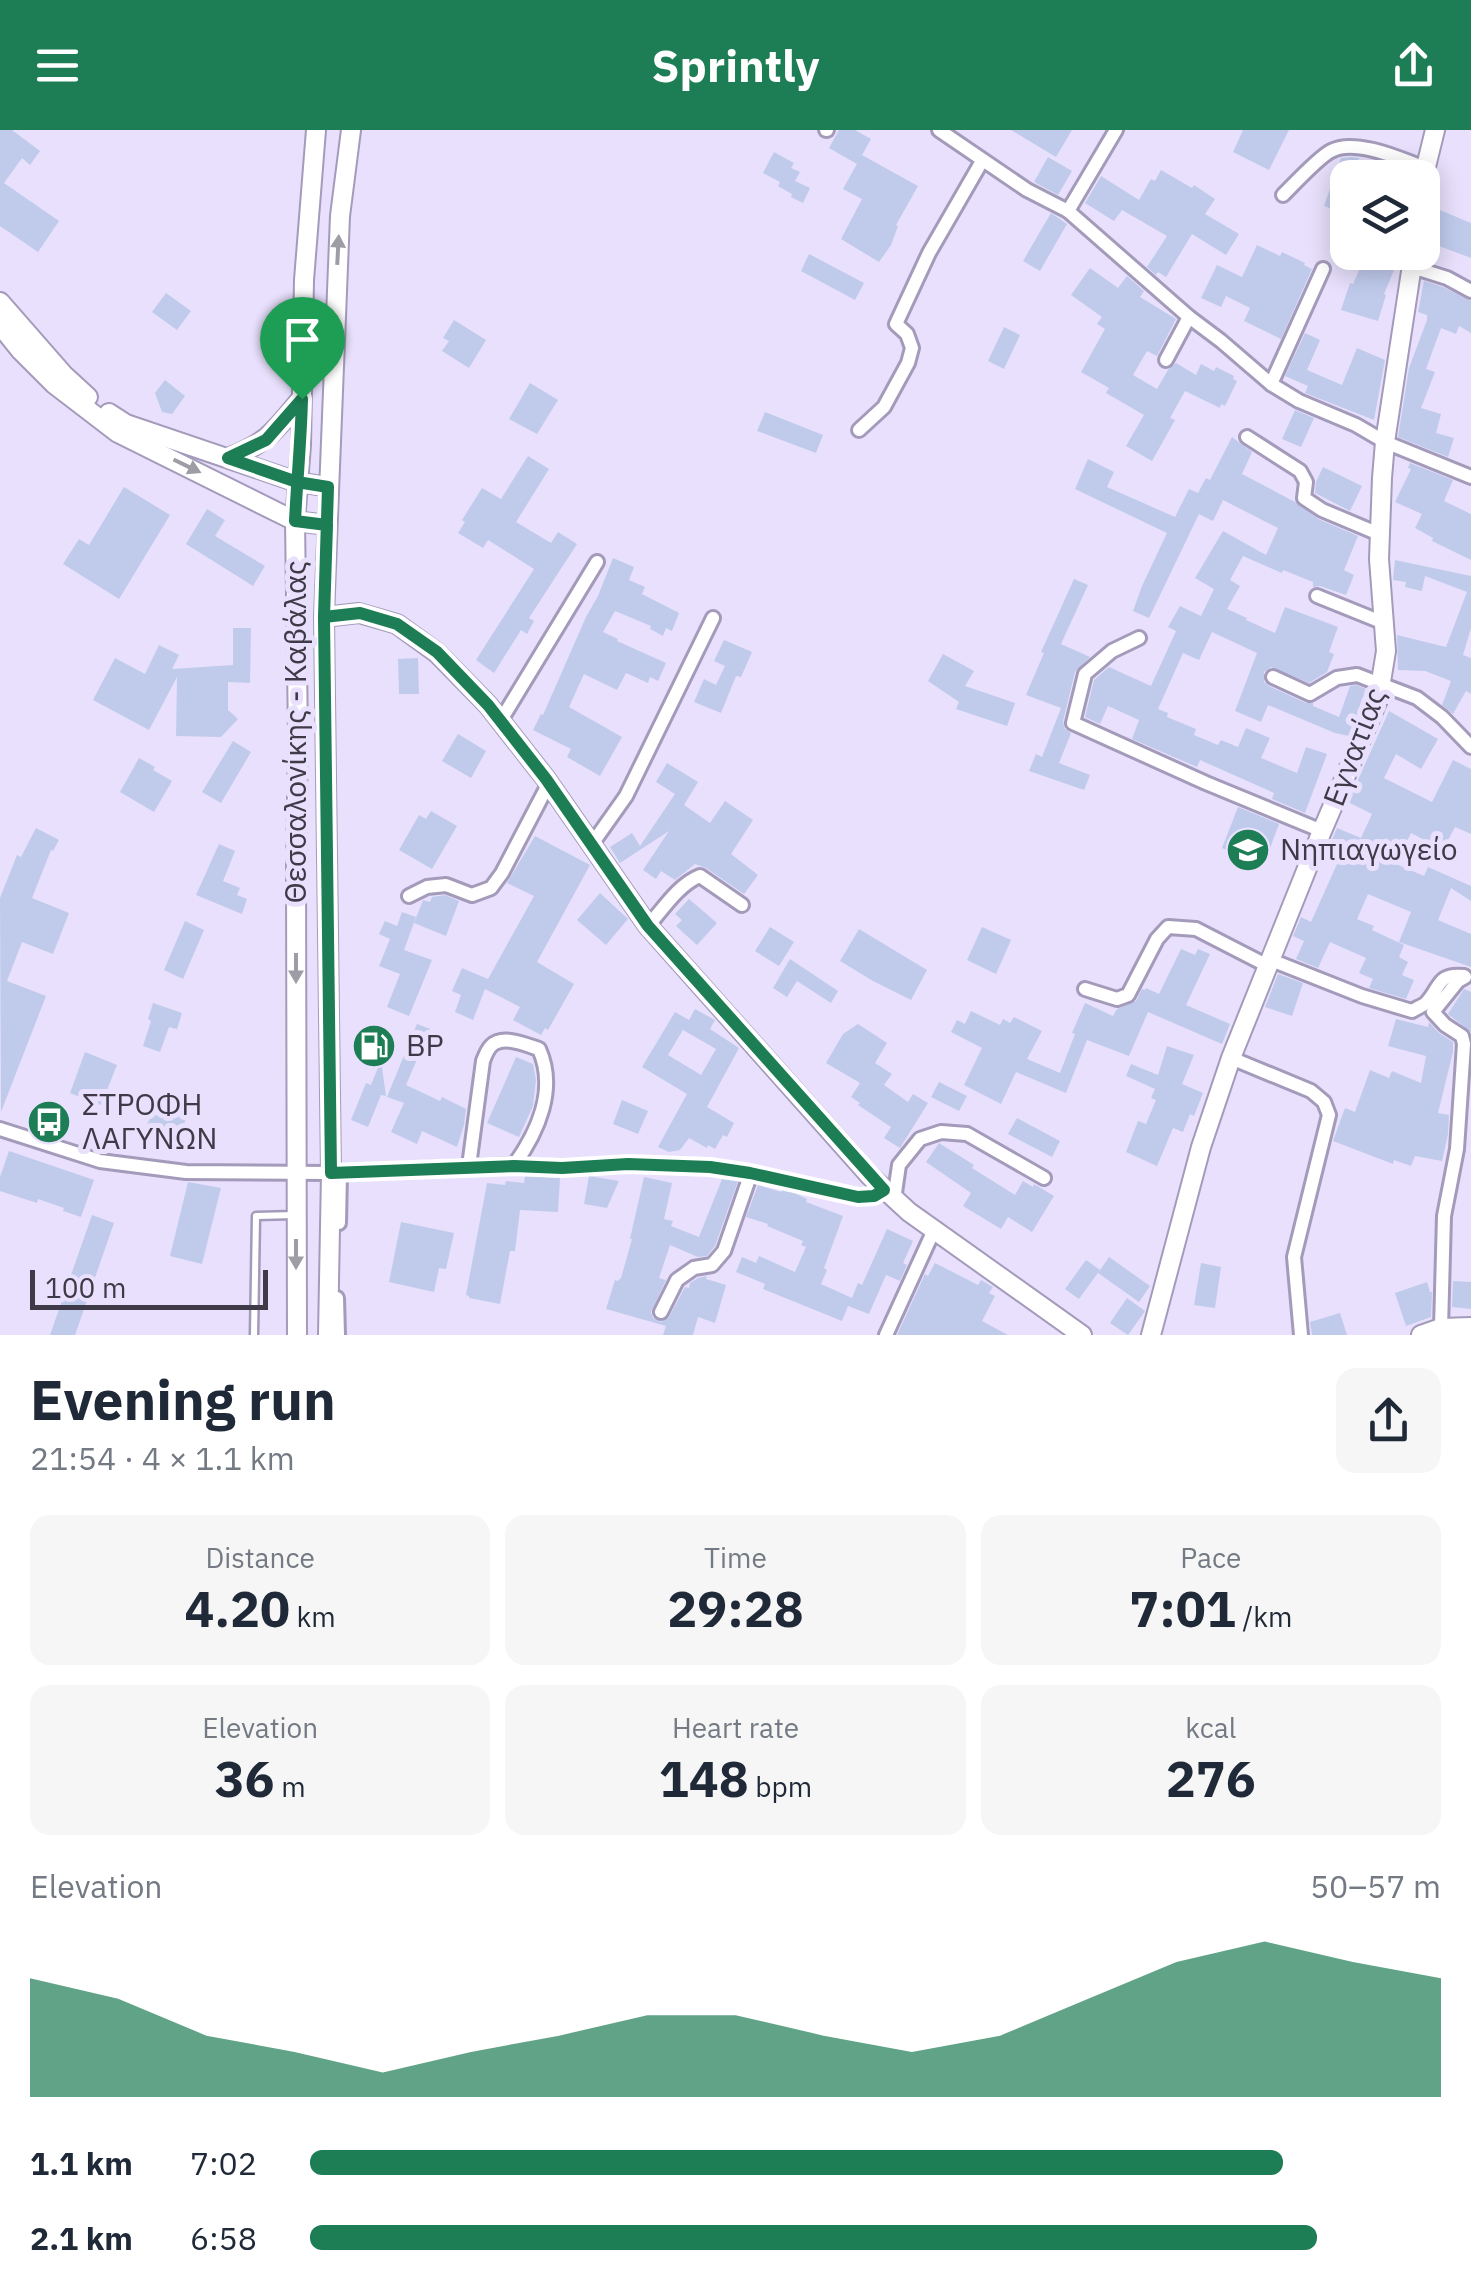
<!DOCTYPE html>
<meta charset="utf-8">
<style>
body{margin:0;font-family:"IBM Plex Sans",sans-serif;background:#f6f6f7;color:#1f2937;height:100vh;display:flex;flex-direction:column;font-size:38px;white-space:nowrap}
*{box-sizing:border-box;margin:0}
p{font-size:32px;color:#747a83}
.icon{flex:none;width:55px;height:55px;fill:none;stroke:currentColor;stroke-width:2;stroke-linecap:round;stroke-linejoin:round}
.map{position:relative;height:1205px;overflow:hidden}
.panel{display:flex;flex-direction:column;background:#fff;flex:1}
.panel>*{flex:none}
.buttons{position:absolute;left:1330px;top:30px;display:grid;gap:20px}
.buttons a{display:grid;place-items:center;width:110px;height:110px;border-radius:20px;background:#fff;box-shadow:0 5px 25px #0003;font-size:50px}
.scale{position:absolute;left:30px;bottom:25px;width:238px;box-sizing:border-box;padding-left:10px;border:5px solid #3e3a48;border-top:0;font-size:28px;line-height:35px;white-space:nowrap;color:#3e3a48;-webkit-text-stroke:8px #e8e0fc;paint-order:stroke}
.pin{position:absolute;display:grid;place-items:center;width:85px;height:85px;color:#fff;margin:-102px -42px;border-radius:50% 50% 50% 0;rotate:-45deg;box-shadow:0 0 10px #0007}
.pin .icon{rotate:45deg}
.round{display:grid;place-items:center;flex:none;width:105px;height:105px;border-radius:20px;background:#f6f6f7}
.overview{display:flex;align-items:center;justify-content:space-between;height:170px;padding:0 30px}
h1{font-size:55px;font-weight:700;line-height:75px}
.figures{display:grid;grid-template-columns:repeat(3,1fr);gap:15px;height:170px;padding:10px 30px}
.figures div{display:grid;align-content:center;border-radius:20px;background:#f6f6f7;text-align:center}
.figures b{font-size:50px;font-weight:700}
.figures small{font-size:28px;font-weight:400}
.figures p{font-size:28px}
.chart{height:280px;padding:20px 30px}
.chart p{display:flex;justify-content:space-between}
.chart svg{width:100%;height:180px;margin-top:10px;fill:#1d7d54;opacity:.7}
ul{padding:0 30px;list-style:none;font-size:32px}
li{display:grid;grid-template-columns:160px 120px 1fr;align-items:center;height:75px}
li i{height:25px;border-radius:12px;background:#1d7d54}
header{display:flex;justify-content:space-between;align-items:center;height:130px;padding:0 30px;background:#1d7d54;color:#fff;font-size:45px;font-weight:700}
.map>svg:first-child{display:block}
.building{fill:#c0cbec;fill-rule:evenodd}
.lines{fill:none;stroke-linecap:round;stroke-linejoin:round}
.lane-casing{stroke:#a49bbb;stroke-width:11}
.street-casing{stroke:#a49bbb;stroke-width:18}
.secondary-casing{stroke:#a49bbb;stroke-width:22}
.lane{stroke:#fff;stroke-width:6}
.street{stroke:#fff;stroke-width:12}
.secondary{stroke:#fff;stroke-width:18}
.oneway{fill:#9e9ca4}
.route-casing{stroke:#fff;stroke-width:20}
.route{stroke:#1d7d54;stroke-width:12}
.labels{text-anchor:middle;stroke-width:10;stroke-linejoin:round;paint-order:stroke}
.street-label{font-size:30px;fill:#3e3a48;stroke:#e8e0fc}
.poi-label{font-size:30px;fill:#3e3a48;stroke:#e8e0fc;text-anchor:start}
</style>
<header><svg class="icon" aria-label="menu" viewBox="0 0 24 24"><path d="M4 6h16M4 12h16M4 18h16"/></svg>Sprintly<svg class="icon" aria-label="share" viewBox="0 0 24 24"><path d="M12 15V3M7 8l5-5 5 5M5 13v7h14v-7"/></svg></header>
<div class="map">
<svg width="1471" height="1205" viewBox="0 0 1471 1205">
<rect width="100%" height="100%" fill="#e8e0fc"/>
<g class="building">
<polygon points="0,0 12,0 40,21 30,35 22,28 4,53 59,91 38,122 0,96"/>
<polygon points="839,0 855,0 871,9 862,25 918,56 896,95 898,96 891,115 879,132 841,109 862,69 843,59 858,32 857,34 829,18"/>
<polygon points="1011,0 1072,0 1056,27"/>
<polygon points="1243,0 1289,0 1269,40 1233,22"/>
<polygon points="774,22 794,33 791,38 800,42 795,51 810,58 803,73 791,67 792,64 778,56 780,52 763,43"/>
<polygon points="1048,27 1072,41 1058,65 1034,52"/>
<polygon points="1352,27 1359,28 1352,48 1348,48 1348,60 1340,82 1324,76 1341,28"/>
<polygon points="1161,40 1192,58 1194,55 1215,69 1205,84 1239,104 1226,125 1192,104 1166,147 1158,142 1156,145 1147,137 1167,106 1122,80 1114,91 1085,73 1101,46 1139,70 1151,49 1155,51"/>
<polygon points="1435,78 1471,93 1471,128 1423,110"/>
<polygon points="1051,83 1067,94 1040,141 1023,131"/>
<polygon points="1257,115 1280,126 1282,122 1305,133 1304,135 1312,139 1281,209 1244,191 1250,178 1226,166 1221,177 1201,168 1217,135 1242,147"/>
<polygon points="1367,122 1386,122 1399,128 1384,164 1386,165 1378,191 1341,180 1350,153 1353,154"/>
<polygon points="809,124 864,153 855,170 801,141"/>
<polygon points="1090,138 1118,158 1127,146 1144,161 1140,167 1176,189 1157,226 1147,221 1133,245 1157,259 1168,240 1176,233 1196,245 1201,234 1214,241 1216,237 1234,246 1233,249 1237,251 1225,276 1221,274 1220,278 1185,261 1170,288 1175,290 1152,331 1126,316 1144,285 1106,263 1109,258 1081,242 1105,199 1097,194 1102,187 1071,165"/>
<polygon points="1424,151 1443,157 1471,171 1471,203 1459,196 1456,204 1441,198 1426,239 1435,242 1421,278 1441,284 1436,303 1454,308 1448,327 1398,307 1409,238 1427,190 1427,185 1418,182"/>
<polygon points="166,163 191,181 177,200 152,182"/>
<polygon points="454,190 486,210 469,238 442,221 449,211 443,208"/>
<polygon points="1004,197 1020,205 1004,239 988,231"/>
<polygon points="1305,203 1320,210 1307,240 1342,255 1357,218 1385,230 1374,290 1305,263 1308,256 1285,246"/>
<polygon points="165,250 185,266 172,284 162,282 155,263"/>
<polygon points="530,253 558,270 537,304 509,289"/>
<polygon points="1295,280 1314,288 1301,317 1282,309"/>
<polygon points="765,282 823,305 816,323 757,301"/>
<polygon points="1232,307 1252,322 1242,344 1295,372 1318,389 1358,406 1344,440 1354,445 1346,465 1320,456 1313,457 1313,452 1283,440 1282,443 1243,426 1230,450 1240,456 1227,479 1247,488 1246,490 1275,503 1285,477 1338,497 1329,522 1334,524 1327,542 1309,553 1271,537 1264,542 1264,552 1269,556 1306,573 1313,573 1313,576 1339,587 1350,556 1356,555 1366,559 1349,606 1335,603 1268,575 1261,592 1235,581 1257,523 1212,502 1199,530 1183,523 1158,579 1168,583 1167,587 1196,599 1194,605 1218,615 1221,610 1238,617 1246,598 1270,608 1261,628 1297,643 1306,617 1327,624 1305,683 1272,669 1274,663 1200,630 1197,637 1132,609 1139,590 1108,576 1100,594 1085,587 1094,550 1109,537 1151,556 1176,501 1168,497 1180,476 1201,486 1214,459 1195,448 1223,401 1266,425 1278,398 1223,370 1213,391 1199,384 1149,488 1133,481 1142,456 1167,403 1075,359 1088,329 1114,342 1107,357 1175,387 1189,359 1198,363 1206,348 1210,350"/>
<polygon points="528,326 549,339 516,392 551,413 558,402 577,414 529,488 534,491 527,504 521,500 494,543 476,530 534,439 488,410 483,418 458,403 465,392 462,390 482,358 501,369"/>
<polygon points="1410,333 1453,350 1444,371 1471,384 1471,430 1432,411 1433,408 1415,398 1422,384 1395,372 1411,339 1408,338"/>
<polygon points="1323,337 1362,356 1350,381 1315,363 1316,352"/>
<polygon points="124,357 170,385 119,469 63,434 79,409 89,415"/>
<polygon points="207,379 225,390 215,406 265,436 253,456 186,414"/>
<polygon points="613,428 634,437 629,450 645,457 642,464 679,483 672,501 666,498 663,506 650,499 651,496 615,481 603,502 618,509 617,511 666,533 658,551 650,547 648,553 626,543 617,560 584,544 569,577 622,607 600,646 567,627 571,619 533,600 541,584 543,585 586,487 598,466"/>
<polygon points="1395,430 1471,446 1471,498 1463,525 1471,528 1471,564 1466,561 1453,584 1442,575 1451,551 1425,541 1398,540 1397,505 1446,517 1467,462 1425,446 1422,461 1405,457 1406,452 1393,450"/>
<polygon points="1074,449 1088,455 1061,514 1090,527 1075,542 1063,591 1065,599 1071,603 1059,633 1090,645 1084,660 1029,641 1036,624 1042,627 1061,578 1026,565 1044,523 1041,522"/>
<polygon points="233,498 251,498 250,553 228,552 228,580 238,589 221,607 176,606 177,547 149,600 93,570 115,528 145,544 159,515 179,525 172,539 233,535"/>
<polygon points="724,510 752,522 741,547 736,546 721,583 694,572 704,549 716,555 725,536 714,531"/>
<polygon points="943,524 974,541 965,556 1015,573 1007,596 956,579 959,572 928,551"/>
<polygon points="418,528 419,564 399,564 398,529"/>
<polygon points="1389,581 1438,609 1421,639 1396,624 1384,648 1432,672 1453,630 1471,639 1471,704 1455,697 1443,720 1411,703 1396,734 1424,746 1428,737 1471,756 1471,771 1451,758 1438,790 1471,804 1471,837 1399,812 1411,782 1368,764 1357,789 1374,796 1372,800 1404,815 1399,827 1408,832 1402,845 1414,850 1406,869 1369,858 1373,849 1359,843 1366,828 1330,812 1318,838 1296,829 1304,811 1293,806 1301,787 1311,792 1337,734 1324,729 1337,698 1361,708 1372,684 1348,672"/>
<polygon points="458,604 486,621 471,648 442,631"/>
<polygon points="233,611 251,622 221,673 202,662"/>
<polygon points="139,628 155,637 153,640 172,651 154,682 120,662"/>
<polygon points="667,633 698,652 684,675 710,693 725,671 753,690 731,724 758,745 744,764 706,738 695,734 675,750 661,741 656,749 643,740 669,701 620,733 610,717 632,703 640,716 675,664 656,652"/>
<polygon points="1238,677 1279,694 1266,729 1257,726 1256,731 1222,718"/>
<polygon points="431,681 457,696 432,739 399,720 419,685 426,689"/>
<polygon points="36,698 59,710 53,721 51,720 32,768 69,783 53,824 22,812 7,851 46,866 1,982 0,768 17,725 21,727"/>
<polygon points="535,706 590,735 537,832 574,854 548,900 545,898 541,905 513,890 520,877 485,859 473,890 455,882 461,865 452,861 462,838 488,849 534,766 507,753"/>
<polygon points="219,714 235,721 223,751 240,758 237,765 247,769 242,784 196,765"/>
<polygon points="600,763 628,789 606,815 577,790"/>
<polygon points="445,765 459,771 446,806 414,793 423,770 430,772 432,767"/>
<polygon points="689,769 717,793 697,815 676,796 682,790 675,784"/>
<polygon points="402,782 416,787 404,820 432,830 409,886 387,877 400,844 379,836 390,809 379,804 385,791 397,796"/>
<polygon points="185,791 204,800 183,849 164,840"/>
<polygon points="770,797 794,812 779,836 755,821"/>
<polygon points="982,797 1011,810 996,844 967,830"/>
<polygon points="859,799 927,840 911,870 873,851 840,831"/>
<polygon points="1181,819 1195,825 1198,819 1210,824 1186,875 1230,894 1222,914 1148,882 1129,926 1087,910 1066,963 1016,942 1001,974 964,955 982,918 951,902 957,890 965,894 971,881 1000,895 1003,889 1010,893 1014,887 1042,901 1027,929 1060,943 1075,904 1072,903 1085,873 1113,886 1117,879 1136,871 1142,859 1145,860 1146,858 1159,864"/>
<polygon points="790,829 838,861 831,873 797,851 787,867 773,858"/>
<polygon points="1278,844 1303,853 1292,886 1265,877"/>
<polygon points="1464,859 1471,862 1471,902 1448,884"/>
<polygon points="153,873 182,883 177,899 169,897 160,922 143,916 151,891 148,889"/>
<path d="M695,879L715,890L710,899L739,918L707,977L734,993L727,1007L723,1005L715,1019L708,1015L707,1018L689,1008L680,1020L669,1022L658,1017L687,964L642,937L675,882L689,890ZM684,898L683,900L716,919L701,945L668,925Z"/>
<polygon points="1396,889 1428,897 1429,892 1439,903 1453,912 1453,922 1438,983 1449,985 1448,1004 1442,1031 1415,1026 1411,1036 1394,1030 1393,1034 1333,1011 1345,978 1355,982 1370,940 1389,948 1392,941 1421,953 1426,926 1388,916"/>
<polygon points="417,894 430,899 406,955 440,971 442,967 466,979 464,995 457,1017 422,1001 417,1014 391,1002 404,973 387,967"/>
<polygon points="858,894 887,913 875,933 892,944 884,955 908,972 913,964 928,973 900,1018 884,1008 891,997 858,975 860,973 851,967 860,953 826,933 843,904"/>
<polygon points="1167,916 1194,925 1182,954 1203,963 1194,986 1190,984 1183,1002 1173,998 1157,1036 1126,1022 1138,991 1146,994 1156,970 1151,968 1155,959 1126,946 1131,934 1158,945"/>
<polygon points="85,922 117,935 101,975 70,963"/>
<polygon points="516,927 533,934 536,950 533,976 519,1007 487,993"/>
<polygon points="381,930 386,966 381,965 368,997 351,990 366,953 371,955"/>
<polygon points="939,952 967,966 959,981 931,967"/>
<polygon points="157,969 189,981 176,1015 144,1003"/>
<polygon points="622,970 648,981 638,1004 613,994"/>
<polygon points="1017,988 1060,1011 1052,1027 1008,1004"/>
<polygon points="939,1013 974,1035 972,1038 1015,1065 1023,1051 1033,1057 1034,1054 1054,1066 1032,1102 1008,1087 1001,1099 963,1076 971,1063 926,1032"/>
<polygon points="9,1021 94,1050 81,1087 63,1081 64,1078 38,1069 37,1073 0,1061 0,1047"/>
<polygon points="525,1046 560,1048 558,1082 520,1080 515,1121 510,1121 500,1174 469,1168 469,1166 466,1165 487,1053 505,1055 506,1051 524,1053"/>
<polygon points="589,1046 619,1051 607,1078 584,1074"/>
<polygon points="644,1047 672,1053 664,1089 673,1091 671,1096 699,1107 722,1049 738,1051 715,1116 707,1126 698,1127 670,1115 659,1148 666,1150 651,1182 653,1188 661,1192 669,1187 685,1157 689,1158 690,1153 698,1148 707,1146 706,1149 726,1155 715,1193 698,1187 693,1205 663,1205 666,1196 606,1179 615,1150 618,1151 621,1148 632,1109 630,1109"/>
<polygon points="188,1052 221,1058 202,1134 170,1126"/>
<polygon points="758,1055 781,1062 782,1060 792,1062 807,1069 806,1072 843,1086 824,1138 827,1140 821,1154 852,1168 858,1153 862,1155 887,1099 913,1111 903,1133 907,1135 900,1151 886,1145 869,1184 848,1176 842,1191 763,1159 765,1154 736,1142 742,1127 756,1133 759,1126 795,1142 806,1117 801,1115 803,1111 767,1096 768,1094 746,1087"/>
<polygon points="92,1085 114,1093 90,1162 75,1205 50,1205"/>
<polygon points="401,1092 454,1103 446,1139 439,1138 434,1162 389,1152"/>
<polygon points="1109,1127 1150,1156 1139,1172 1098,1143"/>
<polygon points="1086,1130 1100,1140 1079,1169 1065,1159"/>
<polygon points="935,1133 978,1155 981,1150 993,1157 989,1163 995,1166 982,1191 1008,1205 897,1205 925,1144 928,1146"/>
<polygon points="1201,1133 1221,1137 1215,1178 1194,1175"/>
<polygon points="1453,1151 1471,1152 1471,1179 1452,1177"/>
<polygon points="1427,1152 1430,1162 1432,1162 1431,1187 1406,1196 1395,1163"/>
<polygon points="1127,1168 1145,1181 1128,1205 1110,1193"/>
<polygon points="1340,1183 1347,1205 1312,1205 1310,1192"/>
</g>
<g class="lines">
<g class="lane-casing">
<polyline id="lane" points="254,1205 256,1086 295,1085"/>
</g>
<g class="street-casing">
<g id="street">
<polyline points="826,0 827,0"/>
<polyline points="939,0 1027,60 1068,81 1189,187 1221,211 1271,254 1299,271 1356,295 1385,312 1471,347"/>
<path d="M1283,65C1294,54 1319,27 1331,21C1355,8 1401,29 1425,38"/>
<polyline points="1068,81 1116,0"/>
<polyline points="1412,137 1447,148 1471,161"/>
<polyline points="1166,230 1189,187"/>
<polyline points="1271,254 1323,139"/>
<polyline points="859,300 884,277 908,233 912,218 907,204 896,194 929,123 982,31"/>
<polyline points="1247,307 1300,341 1306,352 1304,368 1322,380 1379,404"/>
<polyline points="1317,466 1384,493"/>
<polyline points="1139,508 1112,521 1085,544 1073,593 1206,653 1322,701"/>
<polyline points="1273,547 1310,564 1337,548 1357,545 1417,568 1442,587 1471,617"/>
<polyline points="501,590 597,432"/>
<polyline points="592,714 626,666 713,488"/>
<polyline points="409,766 427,757 446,755 472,765 491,758 502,743 549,653"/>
<path d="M648,796C663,779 679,754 700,746L742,775"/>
<path d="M1271,830L1362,866L1412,881C1415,879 1424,875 1426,873C1441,858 1436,843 1464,846"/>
<polyline points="1085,859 1117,869 1128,865 1157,809 1168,797 1196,799 1268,836"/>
<polyline points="1231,928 1311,961 1324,972 1329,985 1294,1127 1301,1205"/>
<polyline points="0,999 100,1031 186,1042 331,1043 514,1035 561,1038 628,1034 711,1037 751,1043 858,1067 875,1066 884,1060"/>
<path d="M469,1036L483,931C485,926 487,920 491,916C503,904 526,915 539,919C557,959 538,1002 514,1035"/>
<polyline points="894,1070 899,1035 920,1009 941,1002 967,1004 1044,1048"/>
<polyline points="339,1093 340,1042"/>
<polyline points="337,1168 338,1205"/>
<polyline points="661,1182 677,1150 694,1138 712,1135 724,1121 751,1043"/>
<polyline points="1441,1198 1444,1086 1457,1019 1464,914 1462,906 1445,895 1433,882 1458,851 1465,847"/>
<polyline points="886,1205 934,1100"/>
</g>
</g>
<g class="secondary-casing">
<g id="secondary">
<polyline points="1422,53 1435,0"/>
<polyline points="0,172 63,244 88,267"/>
<polyline points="0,195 21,221 54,254 118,303 295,391 327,395"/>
<polyline points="109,283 126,294 297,352 329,357"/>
<path d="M228,328C267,313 275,301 301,269"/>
<polyline points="324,487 359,483 397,494 437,523 488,575 546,649 648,796 870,1046 909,1082 1082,1205"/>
<polyline points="297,1205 296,737 298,606 295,391 301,315 304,150 316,0"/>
<polyline points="328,1205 331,1043 324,487 340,86 351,0"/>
<polyline points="1151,1205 1201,1017 1231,928 1322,701 1378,570 1386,521 1379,429 1382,348 1385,312 1414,122"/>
<polyline points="1421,1205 1441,1198 1471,1197"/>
</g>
</g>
<use href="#lane" class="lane"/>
<use href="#street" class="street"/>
<use href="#secondary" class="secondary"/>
</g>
<defs><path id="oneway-solid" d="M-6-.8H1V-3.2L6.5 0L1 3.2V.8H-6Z" transform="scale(2.5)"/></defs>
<g class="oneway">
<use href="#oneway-solid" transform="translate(338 120) rotate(-87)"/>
<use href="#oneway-solid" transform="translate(187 336) rotate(26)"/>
<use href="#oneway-solid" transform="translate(296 838) rotate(90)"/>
<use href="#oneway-solid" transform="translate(296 1124) rotate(90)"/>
</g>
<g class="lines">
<g class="route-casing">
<path id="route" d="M302,269C301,310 297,350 295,391L327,395L324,487L360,483L397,494L437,522L488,575L546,649L648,796L884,1060L874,1066L858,1067L750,1043L710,1037L628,1034L562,1038L514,1036L331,1043L324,487L328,357L297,352L228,328L266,310L302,269"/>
</g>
<use href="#route" class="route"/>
</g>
<defs>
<g id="school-disc" transform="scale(2.25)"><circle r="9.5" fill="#1d7d54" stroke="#e8e0fc"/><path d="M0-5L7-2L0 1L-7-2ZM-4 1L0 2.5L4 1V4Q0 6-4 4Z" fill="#fff"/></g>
<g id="fuel-disc" transform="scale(2.25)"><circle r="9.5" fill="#1d7d54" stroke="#e8e0fc"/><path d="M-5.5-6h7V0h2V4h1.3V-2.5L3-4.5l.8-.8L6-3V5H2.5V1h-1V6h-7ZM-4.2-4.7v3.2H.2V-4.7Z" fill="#fff"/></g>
<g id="bus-disc" transform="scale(2.25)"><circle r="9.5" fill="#1d7d54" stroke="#e8e0fc"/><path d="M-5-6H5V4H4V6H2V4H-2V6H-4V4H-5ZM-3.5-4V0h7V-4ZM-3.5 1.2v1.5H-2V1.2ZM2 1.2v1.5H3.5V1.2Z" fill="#fff"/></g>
</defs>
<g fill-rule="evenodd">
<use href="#school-disc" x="1248" y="720"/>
<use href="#fuel-disc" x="374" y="916"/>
<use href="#bus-disc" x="49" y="992"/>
</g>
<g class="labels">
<g class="street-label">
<text transform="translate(296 602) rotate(-90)" y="10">Θεσσαλονίκης - Καβάλας</text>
<text transform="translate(1355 617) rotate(-69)" y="10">Εγνατίας</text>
</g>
<g class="poi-label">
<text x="1280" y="730">Νηπιαγωγείο</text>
<text x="406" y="926">BP</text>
<text x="82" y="985">ΣΤΡΟΦΗ<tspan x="82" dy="34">ΛΑΓΥΝΩΝ</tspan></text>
</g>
</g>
</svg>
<div class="buttons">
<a><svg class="icon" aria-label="layers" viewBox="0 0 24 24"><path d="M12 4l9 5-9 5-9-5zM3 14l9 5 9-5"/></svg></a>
</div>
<div class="scale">100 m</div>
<div class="pin" style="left:302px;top:269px;background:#1e9e55"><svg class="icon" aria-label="arrive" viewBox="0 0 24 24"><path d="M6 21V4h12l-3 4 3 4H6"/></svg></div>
</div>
<section class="panel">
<div class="overview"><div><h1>Evening run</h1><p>21:54 · 4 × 1.1 km</p></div><a class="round"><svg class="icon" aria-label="share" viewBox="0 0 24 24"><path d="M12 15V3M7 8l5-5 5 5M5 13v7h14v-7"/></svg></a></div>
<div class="figures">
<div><p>Distance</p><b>4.20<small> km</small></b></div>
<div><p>Time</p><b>29:28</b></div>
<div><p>Pace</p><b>7:01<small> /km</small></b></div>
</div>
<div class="figures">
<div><p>Elevation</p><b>36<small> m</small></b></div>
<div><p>Heart rate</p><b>148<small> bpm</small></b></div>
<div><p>kcal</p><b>276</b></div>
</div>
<div class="chart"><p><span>Elevation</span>50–57 m</p>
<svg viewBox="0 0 160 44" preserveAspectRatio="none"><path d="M0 44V15L10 20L20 29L30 33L40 38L50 33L60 29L70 24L80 24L90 29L100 33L110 29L120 20L130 11L140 6L150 11L160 15V44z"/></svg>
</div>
<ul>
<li><b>1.1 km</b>7:02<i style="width:86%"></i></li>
<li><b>2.1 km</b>6:58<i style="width:89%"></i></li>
</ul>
</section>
